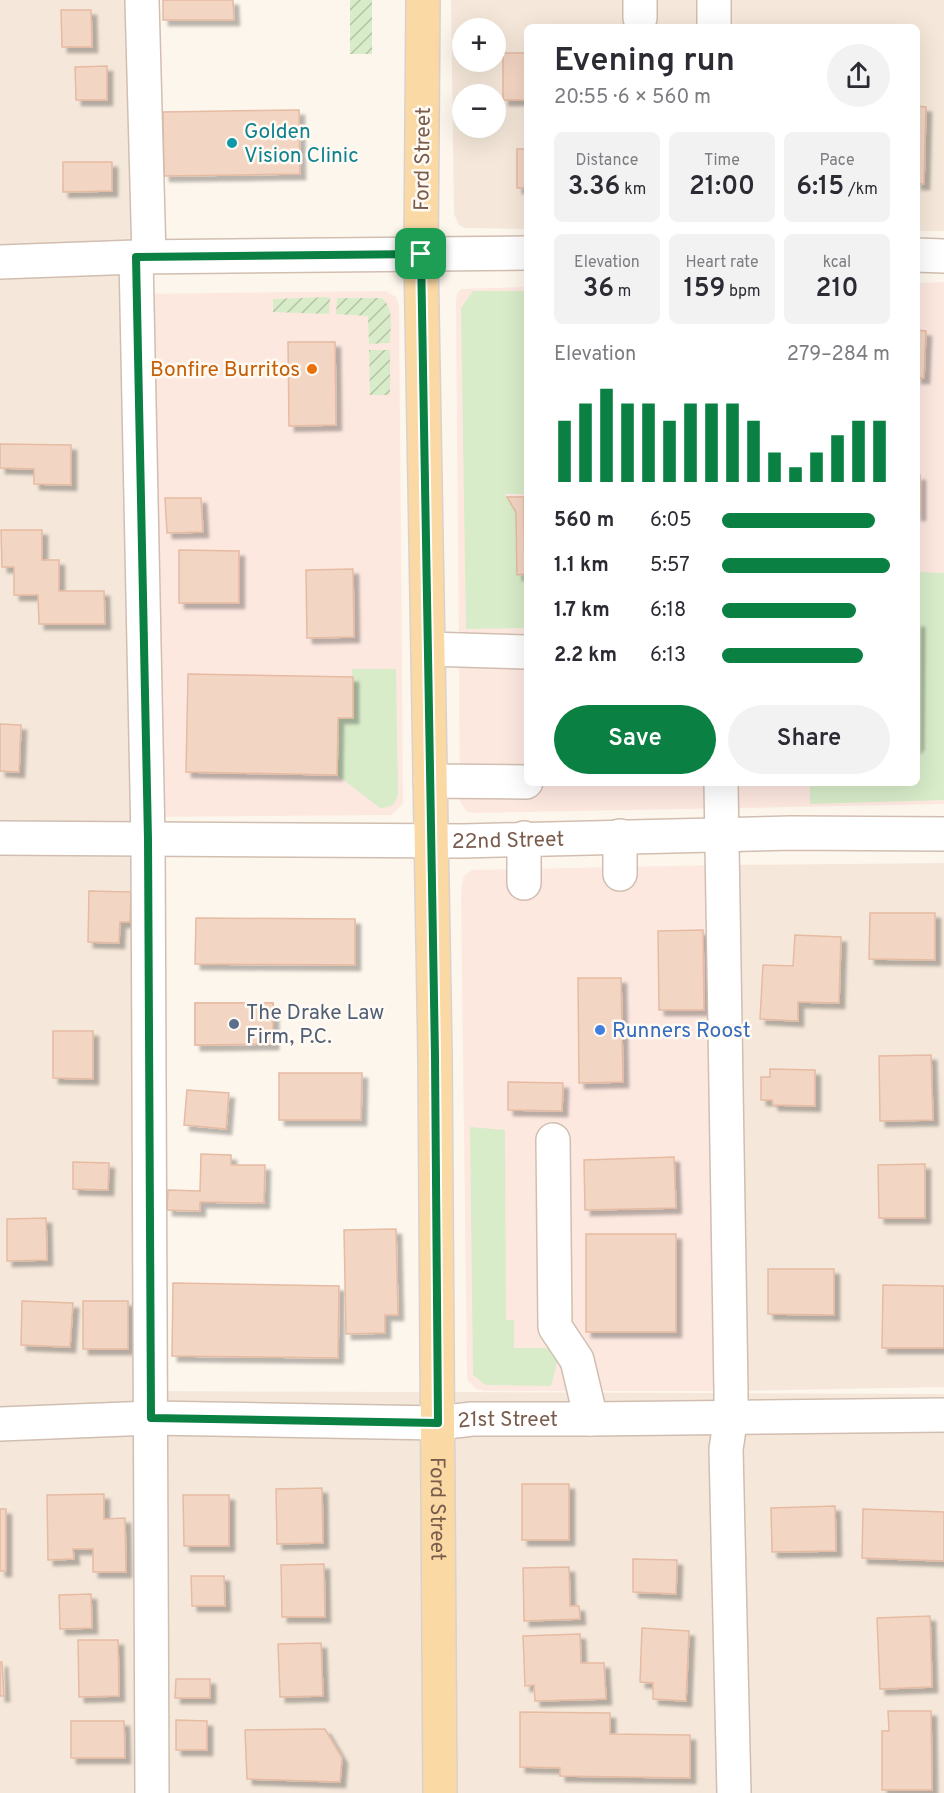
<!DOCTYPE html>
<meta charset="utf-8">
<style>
body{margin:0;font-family:Overpass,sans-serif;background:#f2f2f3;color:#2b2b33;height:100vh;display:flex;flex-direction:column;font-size:22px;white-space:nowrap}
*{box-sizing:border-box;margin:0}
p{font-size:20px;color:#7c7c81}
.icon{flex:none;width:33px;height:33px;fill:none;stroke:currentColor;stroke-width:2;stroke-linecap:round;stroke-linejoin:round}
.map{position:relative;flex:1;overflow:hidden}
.sheet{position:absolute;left:524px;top:24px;width:396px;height:762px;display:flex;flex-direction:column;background:#fff;border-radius:9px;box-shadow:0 6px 24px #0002}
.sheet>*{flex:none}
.fabs{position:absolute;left:452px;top:18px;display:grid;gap:12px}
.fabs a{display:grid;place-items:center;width:54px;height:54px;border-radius:50%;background:#fff;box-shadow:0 6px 24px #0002;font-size:30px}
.pin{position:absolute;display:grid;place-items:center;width:51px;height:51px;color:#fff;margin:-26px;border-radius:12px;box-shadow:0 3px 9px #0006}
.round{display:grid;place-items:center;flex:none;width:63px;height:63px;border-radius:32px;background:#f2f2f3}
.head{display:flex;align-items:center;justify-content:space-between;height:102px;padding:0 30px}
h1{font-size:33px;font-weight:600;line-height:45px}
.stats{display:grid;grid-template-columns:repeat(3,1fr);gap:9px;height:102px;padding:6px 30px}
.stats div{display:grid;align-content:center;border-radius:9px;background:#f2f2f3;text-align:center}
.stats b{font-size:26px;font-weight:600}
.stats small{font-size:16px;font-weight:400}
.stats p{font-size:16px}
.chart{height:168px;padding:12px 30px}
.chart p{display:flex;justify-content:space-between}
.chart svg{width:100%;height:108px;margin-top:6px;stroke:#0b8043;stroke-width:6}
.primary-button{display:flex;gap:12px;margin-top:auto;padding:12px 30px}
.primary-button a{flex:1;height:69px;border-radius:36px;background:#0b8043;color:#fff;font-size:24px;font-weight:600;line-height:69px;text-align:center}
.primary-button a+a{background:#f2f2f3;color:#2b2b33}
ul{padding:0 30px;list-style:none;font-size:20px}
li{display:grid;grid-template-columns:96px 72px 1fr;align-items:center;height:45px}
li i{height:15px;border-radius:8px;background:#0b8043}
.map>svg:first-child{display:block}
.residential{fill:#f5e8da;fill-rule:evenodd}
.commercial{fill:#fde8e0}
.grass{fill:#d8ecc9}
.garden{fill:url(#garden-furrows)}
.building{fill:#f3d5c3;stroke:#e6bba3;stroke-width:1.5;filter:url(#shadow)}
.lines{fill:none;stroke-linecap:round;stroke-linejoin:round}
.minor-casing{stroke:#d1beb0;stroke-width:36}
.major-casing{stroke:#dad1cd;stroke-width:36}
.minor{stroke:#fff;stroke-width:33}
.major{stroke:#fbd9a5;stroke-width:33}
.route-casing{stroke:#fff;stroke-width:12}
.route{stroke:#0b8043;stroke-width:8}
.culture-dot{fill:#0f9aa8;stroke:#fffaf3;stroke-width:2}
.food-dot{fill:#e8710a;stroke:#fffaf3;stroke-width:2}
.service-dot{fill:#5c6f8a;stroke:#fffaf3;stroke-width:2}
.shop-dot{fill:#3f7fe0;stroke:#fffaf3;stroke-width:2}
.labels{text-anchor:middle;stroke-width:5;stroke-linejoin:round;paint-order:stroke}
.culture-label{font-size:21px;fill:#0d838f;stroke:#fffaf3;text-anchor:start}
.street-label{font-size:21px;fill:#7a5c4d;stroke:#fffaf3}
.food-label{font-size:21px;fill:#c56008;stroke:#fffaf3;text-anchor:end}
.service-label{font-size:21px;fill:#4e5e75;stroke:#fffaf3;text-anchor:start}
.shop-label{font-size:21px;fill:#366cbe;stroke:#fffaf3;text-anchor:start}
</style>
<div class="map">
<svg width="944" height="1793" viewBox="0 0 944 1793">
<defs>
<pattern id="garden-furrows" width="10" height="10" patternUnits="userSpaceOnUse" patternTransform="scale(1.5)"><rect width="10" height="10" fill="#d8ecc9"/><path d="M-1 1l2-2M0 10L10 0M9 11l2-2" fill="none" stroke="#b4c2a5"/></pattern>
<filter id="shadow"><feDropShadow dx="5.5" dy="5.5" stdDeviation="1.5" flood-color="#0004"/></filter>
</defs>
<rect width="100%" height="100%" fill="#fdf6ec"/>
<g class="residential">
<polygon points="0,0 128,0 150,1391 944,1394 944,1793 0,1793"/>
<path d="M451,0H944V231H917L916,27H526V229L465,228L459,225L454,214ZM462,28H495V62H462ZM462,94H495V128H462Z"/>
<polygon points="944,863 944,1387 731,1391 722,865"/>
</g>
<g class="commercial">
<polygon points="944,282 944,804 472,813 466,811 460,801 460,792 456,302 457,294 461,289 526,287 526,783 916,783 917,283"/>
<polygon points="386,291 396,297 399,306 403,803 401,806 391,815 147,817 136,294"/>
<polygon points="722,865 731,1391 486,1391 476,1389 468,1381 467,1375 461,893 463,878 466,874 472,870"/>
</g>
<g class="grass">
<polygon points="473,291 526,291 526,494 505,494 516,512 517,574 525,574 526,628 466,629 461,308"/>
<polygon points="917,572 944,573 944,800 810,804 810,783 916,783 919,622 916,622"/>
<path d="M352,669H396L398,795C394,806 391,807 380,808L337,775L338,718H353Z"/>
<polygon points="470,1127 505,1130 506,1320 514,1320 514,1348 552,1348 558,1359 551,1386 486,1385 473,1375"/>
</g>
<g class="garden">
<rect x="350" y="0" width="22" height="54"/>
<polygon points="330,297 329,314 273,312 273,299"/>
<path d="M337,298H381C395,307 390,328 390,343L369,344L368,316L336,314Z"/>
<polygon points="369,350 390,350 390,395 370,395"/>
</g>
<g class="building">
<polygon points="163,0 233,0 234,20 163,20"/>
<polygon points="61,10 91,10 92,47 62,47"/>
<rect x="503" y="53" width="23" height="47"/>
<polygon points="107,66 107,100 76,100 75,67"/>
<polygon points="916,106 926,107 924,184 916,184"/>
<polygon points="299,110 300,174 164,176 163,112"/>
<rect x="517" y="149" width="9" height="39"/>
<polygon points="63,162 112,162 112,191 63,192"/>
<polygon points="916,330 926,331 924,378 916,378"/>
<polygon points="288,342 335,342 336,425 289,426"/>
<polygon points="0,444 71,445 71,485 34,484 34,469 0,468"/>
<rect x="916" y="475" width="4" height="40"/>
<polygon points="507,497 524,497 525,574 517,575 516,512"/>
<polygon points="524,497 526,497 526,606 525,606"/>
<polygon points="165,498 201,498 203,532 167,533"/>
<polygon points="1,530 42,530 42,560 59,560 59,591 104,591 105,624 39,624 38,595 14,595 14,567 2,567"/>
<polygon points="179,550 239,551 239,603 179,603"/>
<polygon points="353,569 354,637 307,638 306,570"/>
<polygon points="916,622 919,622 918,744 916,747"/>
<polygon points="188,674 353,677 353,718 338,718 337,775 186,772"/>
<polygon points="0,724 21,725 19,772 0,771"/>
<polygon points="89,891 131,892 130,922 120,922 119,943 88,942"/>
<polygon points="870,913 935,913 935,960 869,959"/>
<polygon points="196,918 355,919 355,965 195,964"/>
<polygon points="703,930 704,1010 659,1010 658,931"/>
<polygon points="795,935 841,937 839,1003 798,1002 798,1021 760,1019 763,965 793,966"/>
<polygon points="578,978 621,978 623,1082 579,1083"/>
<polygon points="195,1003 273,1003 273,1044 195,1045"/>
<polygon points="195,1003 273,1003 273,1044 195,1045"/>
<polygon points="53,1031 93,1031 93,1079 53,1078"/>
<polygon points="931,1055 933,1120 880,1121 879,1056"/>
<polygon points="770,1069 815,1070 815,1106 773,1105 772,1100 761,1100 761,1077 770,1077"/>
<polygon points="279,1073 362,1073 361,1120 279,1120"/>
<polygon points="508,1082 563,1083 562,1111 508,1110"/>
<polygon points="187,1090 229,1093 226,1129 184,1125"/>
<polygon points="201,1154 231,1155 231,1165 265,1165 264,1203 200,1202 200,1211 167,1210 168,1190 200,1191"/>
<polygon points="674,1157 676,1208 585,1210 584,1160"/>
<polygon points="73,1162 109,1163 108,1190 73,1189"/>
<polygon points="925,1164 925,1218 879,1218 878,1165"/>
<polygon points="46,1218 47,1260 7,1261 7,1219"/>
<polygon points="396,1229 398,1315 385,1315 385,1333 346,1334 344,1230"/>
<rect x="586" y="1234" width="90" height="98"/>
<polygon points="768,1269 834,1269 834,1315 768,1314"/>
<polygon points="173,1283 339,1286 338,1358 172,1356"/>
<polygon points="883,1285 944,1286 944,1348 882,1348"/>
<polygon points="22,1301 73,1303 70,1347 21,1345"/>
<rect x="83" y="1301" width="45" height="48"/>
<rect x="522" y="1484" width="47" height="56"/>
<polygon points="322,1488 323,1543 277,1544 276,1489"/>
<polygon points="104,1494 104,1519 125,1518 126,1572 93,1572 93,1549 73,1549 74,1559 48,1560 47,1495"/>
<polygon points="183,1495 229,1495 229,1546 184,1546"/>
<polygon points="835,1506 836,1551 772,1552 771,1508"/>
<rect x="0" y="1509" width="6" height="62"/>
<polygon points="863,1509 944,1512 944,1561 862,1558"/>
<polygon points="633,1559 677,1560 676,1594 633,1592"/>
<polygon points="324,1564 325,1617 282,1617 281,1565"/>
<polygon points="569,1567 570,1606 579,1606 580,1619 524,1621 523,1568"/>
<polygon points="191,1576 224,1576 225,1606 192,1606"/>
<polygon points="91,1594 92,1628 60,1629 59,1595"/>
<polygon points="930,1616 932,1687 880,1689 877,1618"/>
<polygon points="642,1628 689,1631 686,1701 653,1699 653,1683 640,1682"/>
<polygon points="580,1634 581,1663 604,1663 606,1699 535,1701 534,1685 525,1686 523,1636"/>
<polygon points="78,1640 118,1640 119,1696 79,1697"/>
<polygon points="321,1643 323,1696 280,1697 278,1644"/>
<polygon points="0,1662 2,1662 4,1696 0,1696"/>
<polygon points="176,1679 210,1679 210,1698 175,1698"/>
<polygon points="888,1711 931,1711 932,1790 882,1790 882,1731 889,1731"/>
<polygon points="520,1712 610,1713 610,1734 690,1735 690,1778 560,1776 560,1768 520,1767"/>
<polygon points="176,1720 207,1721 207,1750 176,1750"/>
<polygon points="71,1721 124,1721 125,1758 71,1758"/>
<polygon points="325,1729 342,1758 340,1782 247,1779 245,1730"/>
</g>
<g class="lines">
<g class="minor-casing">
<g id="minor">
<polyline points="142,0 149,257"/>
<polyline points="640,0 640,18"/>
<polyline points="714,27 714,0"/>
<polyline points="916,255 944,256"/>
<polyline points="136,257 148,839 152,1793"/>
<polyline points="0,262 136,257 526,253"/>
<polyline points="428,649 526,652"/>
<polyline points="430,781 526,782"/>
<polyline points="721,783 731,1391 731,1416 726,1449 734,1793"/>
<polyline points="620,836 620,874"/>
<path id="s1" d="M0,838L463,841L791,833L944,834"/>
<polyline points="524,838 524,883"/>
<polyline points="553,1140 555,1327 577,1360 591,1419"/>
<path id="s2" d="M0,1424L151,1418L438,1423L472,1419H591L944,1415"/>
</g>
</g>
<g class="major-casing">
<g id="major">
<path id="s3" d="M423,0L421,254L435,1056L440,1793"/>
</g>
</g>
<use href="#minor" class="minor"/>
<use href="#major" class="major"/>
</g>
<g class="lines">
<g class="route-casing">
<polygon id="route" points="421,254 435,1056 438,1423 151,1418 148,839 136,257"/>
</g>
<use href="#route" class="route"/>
</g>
<circle class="culture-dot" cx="232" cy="143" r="6"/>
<circle class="food-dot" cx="312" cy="369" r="6"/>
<circle class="service-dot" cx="234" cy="1024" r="6"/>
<circle class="shop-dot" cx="600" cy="1030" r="6"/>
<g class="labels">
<g class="culture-label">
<text x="244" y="138">Golden<tspan x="244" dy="24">Vision Clinic</tspan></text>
</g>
<g class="street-label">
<text transform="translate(422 159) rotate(-89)" y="7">Ford Street</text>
<text dy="7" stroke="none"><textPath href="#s1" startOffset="508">22nd Street</textPath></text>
<text dy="7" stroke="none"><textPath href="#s2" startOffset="508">21st Street</textPath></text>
<text dy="7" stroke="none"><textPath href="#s3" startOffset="1509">Ford Street</textPath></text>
</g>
<g class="food-label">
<text x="300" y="376">Bonfire Burritos</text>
</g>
<g class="service-label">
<text x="246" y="1019">The Drake Law<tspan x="246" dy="24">Firm, P.C.</tspan></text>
</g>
<g class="shop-label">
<text x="612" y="1037">Runners Roost</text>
</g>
</g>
</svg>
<div class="fabs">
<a>+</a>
<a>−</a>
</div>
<div class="pin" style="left:421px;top:254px;background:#1e9e55"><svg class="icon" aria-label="arrive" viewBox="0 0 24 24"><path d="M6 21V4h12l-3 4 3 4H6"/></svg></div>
<section class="sheet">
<div class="head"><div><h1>Evening run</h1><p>20:55 · 6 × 560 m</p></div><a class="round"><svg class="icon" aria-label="share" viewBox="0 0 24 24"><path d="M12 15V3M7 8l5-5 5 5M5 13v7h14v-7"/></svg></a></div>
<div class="stats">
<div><p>Distance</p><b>3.36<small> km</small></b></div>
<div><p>Time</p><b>21:00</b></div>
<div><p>Pace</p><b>6:15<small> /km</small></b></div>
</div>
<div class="stats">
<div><p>Elevation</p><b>36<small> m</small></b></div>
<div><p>Heart rate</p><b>159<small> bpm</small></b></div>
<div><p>kcal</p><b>210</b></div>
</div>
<div class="chart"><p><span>Elevation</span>279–284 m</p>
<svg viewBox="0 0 160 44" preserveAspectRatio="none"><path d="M5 44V19M15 44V12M25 44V6M35 44V12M45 44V12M55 44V19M65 44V12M75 44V12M85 44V12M95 44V19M105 44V32M115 44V38M125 44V32M135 44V25M145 44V19M155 44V19"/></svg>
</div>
<ul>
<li><b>560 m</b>6:05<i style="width:91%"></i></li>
<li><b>1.1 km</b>5:57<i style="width:100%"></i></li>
<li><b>1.7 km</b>6:18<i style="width:80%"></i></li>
<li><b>2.2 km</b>6:13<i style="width:84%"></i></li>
</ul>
<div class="primary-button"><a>Save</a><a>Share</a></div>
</section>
</div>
